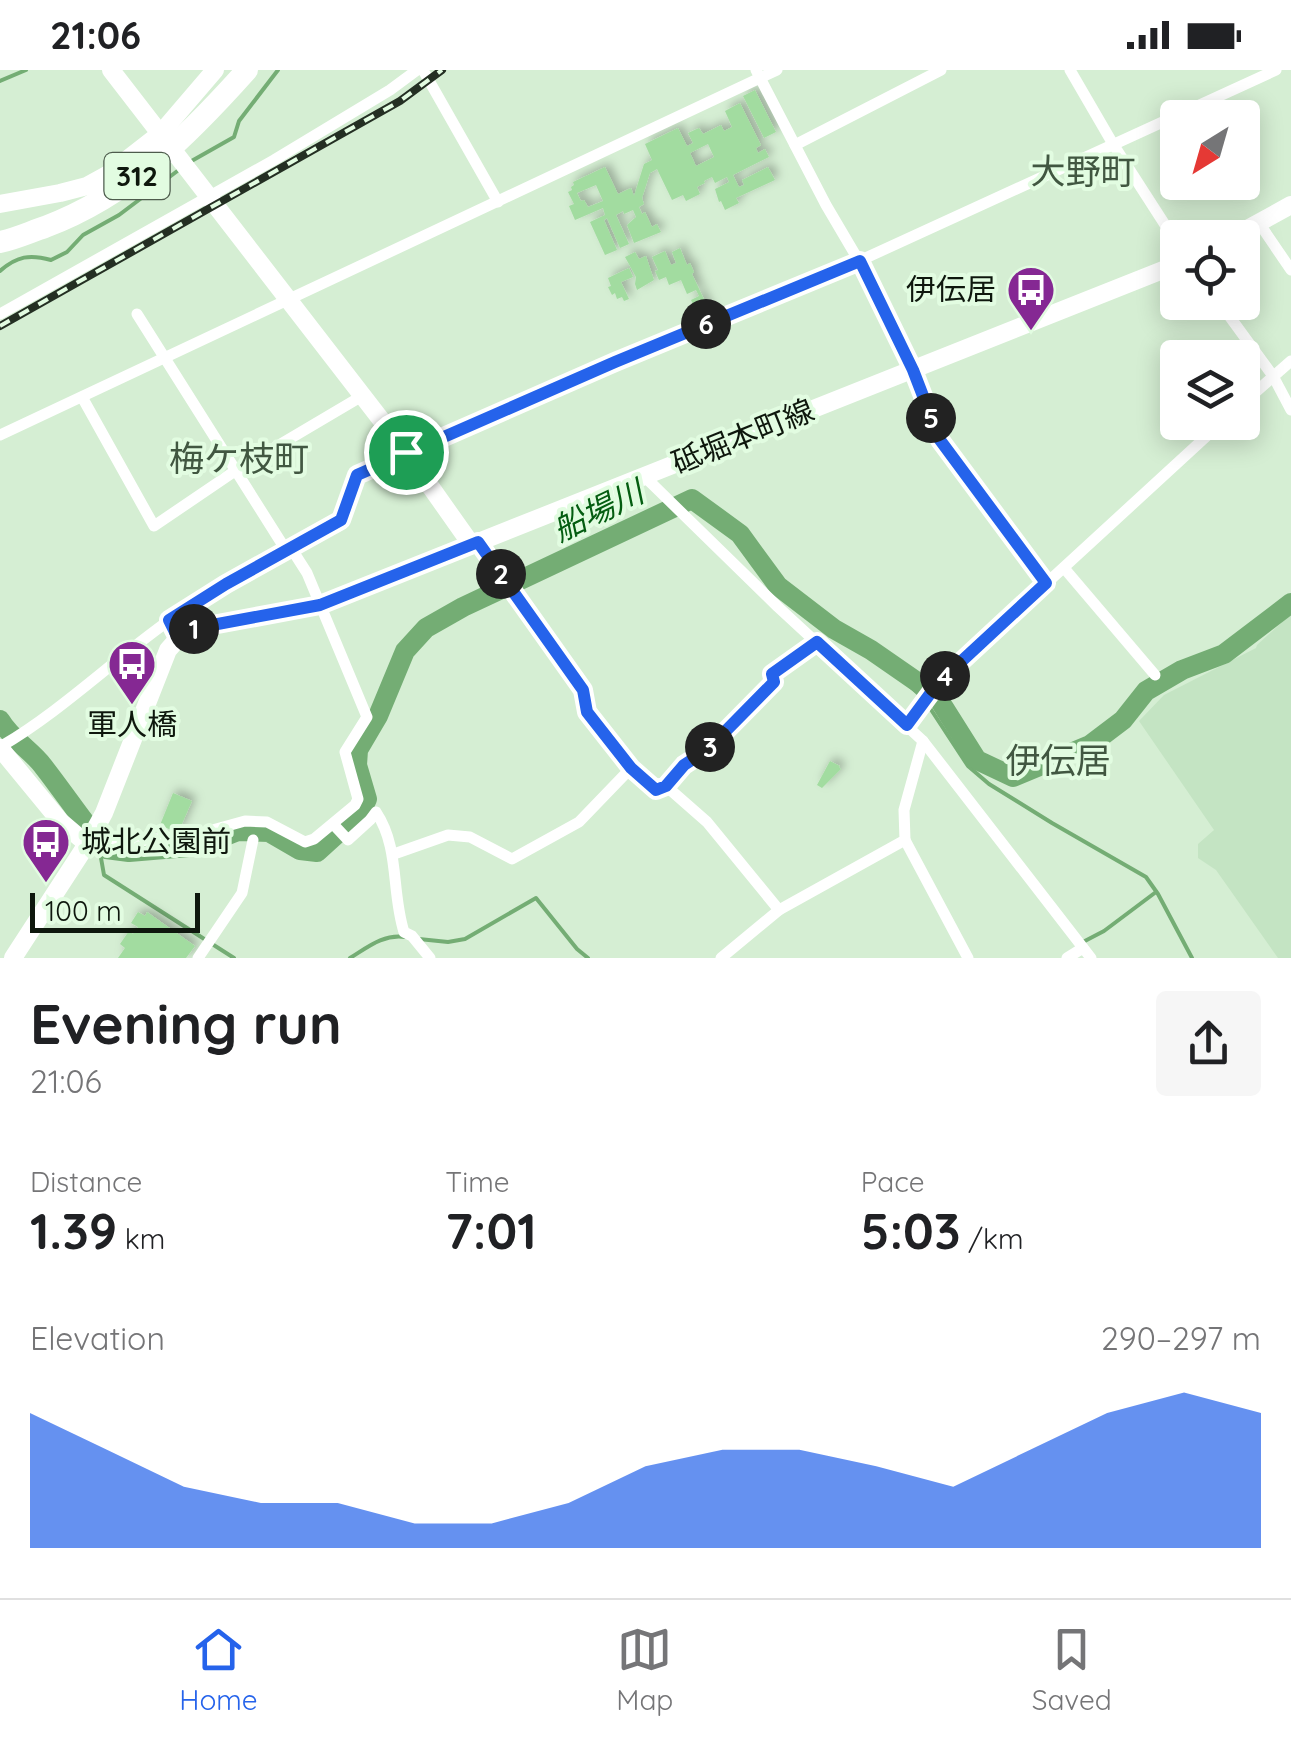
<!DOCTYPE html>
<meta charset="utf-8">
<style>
body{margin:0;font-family:Quicksand,"Noto Sans JP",sans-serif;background:#f6f6f6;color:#202124;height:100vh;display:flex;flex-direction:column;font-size:38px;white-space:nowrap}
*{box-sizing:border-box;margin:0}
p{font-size:32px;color:#757577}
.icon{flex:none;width:55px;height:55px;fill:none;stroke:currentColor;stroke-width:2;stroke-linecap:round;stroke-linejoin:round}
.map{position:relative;height:888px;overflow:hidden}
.panel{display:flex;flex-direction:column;background:#fff;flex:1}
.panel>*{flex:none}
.needle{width:65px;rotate:217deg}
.buttons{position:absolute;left:1160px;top:30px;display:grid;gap:20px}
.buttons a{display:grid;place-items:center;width:100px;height:100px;border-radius:10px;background:#fff;box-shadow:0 5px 25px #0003;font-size:50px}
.scale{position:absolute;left:30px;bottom:25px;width:170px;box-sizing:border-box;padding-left:10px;border:5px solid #0e170d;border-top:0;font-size:28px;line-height:35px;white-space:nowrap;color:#0e170d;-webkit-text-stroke:8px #e2fce1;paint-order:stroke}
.pin{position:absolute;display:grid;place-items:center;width:85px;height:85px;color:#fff;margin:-42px;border:5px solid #fff;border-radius:50%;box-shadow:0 2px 10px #0007}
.km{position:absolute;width:50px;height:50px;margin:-25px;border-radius:50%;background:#222;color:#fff;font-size:28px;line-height:50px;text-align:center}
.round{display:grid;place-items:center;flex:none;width:105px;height:105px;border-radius:10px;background:#f6f6f6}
.overview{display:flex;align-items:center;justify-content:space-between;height:170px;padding:0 30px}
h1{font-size:55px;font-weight:800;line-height:75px}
.metrics{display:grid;grid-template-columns:repeat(3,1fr);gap:15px;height:170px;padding:10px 30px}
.metrics div{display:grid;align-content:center}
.metrics b{font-size:50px;font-weight:800}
.metrics small{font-size:28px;font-weight:400}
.metrics p{font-size:28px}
.chart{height:280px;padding:20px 30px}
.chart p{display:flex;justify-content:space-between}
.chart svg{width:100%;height:180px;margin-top:10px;fill:#2563eb;opacity:.7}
.status{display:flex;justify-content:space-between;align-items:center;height:70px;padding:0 50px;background:#fff;direction:ltr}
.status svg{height:28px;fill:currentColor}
.menu{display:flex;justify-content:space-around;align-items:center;height:140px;border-top:2px solid #e0e0e0;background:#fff;font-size:28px;color:#757577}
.menu a{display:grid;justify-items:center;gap:5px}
.menu .active{color:#2563eb}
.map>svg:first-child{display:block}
.built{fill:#c4e4c3}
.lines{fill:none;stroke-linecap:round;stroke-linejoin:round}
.stream{stroke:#74ad74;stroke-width:4}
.river{stroke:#74ad74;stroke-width:20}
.building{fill:#a2dca0;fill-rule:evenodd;filter:url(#shadow)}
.street{stroke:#fff;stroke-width:11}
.secondary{stroke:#fff;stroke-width:18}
.highway{stroke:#fff;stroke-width:22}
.rail-casing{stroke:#242f23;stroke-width:8}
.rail{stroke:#e2fce1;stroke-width:4;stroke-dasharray:11;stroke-linecap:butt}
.route-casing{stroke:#fff;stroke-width:20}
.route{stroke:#2563eb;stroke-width:12}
.labels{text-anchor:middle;stroke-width:8;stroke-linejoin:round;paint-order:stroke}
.shield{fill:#e2fce1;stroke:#4e5c4d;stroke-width:2.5}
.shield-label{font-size:28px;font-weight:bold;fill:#0e170d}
.poi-label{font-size:30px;fill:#0e170d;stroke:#e2fce1;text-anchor:end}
.street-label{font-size:30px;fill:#0e170d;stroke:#e2fce1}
.water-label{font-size:32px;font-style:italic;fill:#045d11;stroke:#e2fce1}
.quarter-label{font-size:35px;fill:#415741;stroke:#e2fce1}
</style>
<div class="status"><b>21:06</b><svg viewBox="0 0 49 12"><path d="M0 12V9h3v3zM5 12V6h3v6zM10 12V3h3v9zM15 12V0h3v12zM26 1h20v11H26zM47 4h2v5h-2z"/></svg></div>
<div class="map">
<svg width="1291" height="888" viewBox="0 0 1291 888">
<defs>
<filter id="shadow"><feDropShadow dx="4.5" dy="-4.5" stdDeviation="5" flood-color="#0004"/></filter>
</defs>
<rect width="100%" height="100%" fill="#d5eed3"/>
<polygon class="built" points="1291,544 1291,888 1278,888 1216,800 1198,788 1198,774 1214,760 1139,651 1164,625 1256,578 1257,575"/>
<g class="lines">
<g class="stream">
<polyline points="0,11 26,0"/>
<polyline points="188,93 234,67 239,51 278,0"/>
<path d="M0,201C17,186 30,184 51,190L67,182L83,165L119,145L180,99"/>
<polyline points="871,580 922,627"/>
<polyline points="928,635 968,696 989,714 1052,753 1146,807 1158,824 1192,888"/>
<polyline points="106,779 101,788 104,805 234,888"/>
<polyline points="419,869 448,872 465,869 536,828 577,879 588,888"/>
<polyline points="1081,873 1104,861 1156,822"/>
<path d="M350,888C368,877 383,864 405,867"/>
</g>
<path class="river" d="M0,650C11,669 31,680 43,696C65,724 83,752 106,779L129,782L200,776L238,761L269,762L300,780L317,782L361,742L367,729L357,695L358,680L378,646L405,581L426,558L463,537L692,429L740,464L778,516L834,559L871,580L936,625L977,690L1013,707L1090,675L1123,650L1146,621L1182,600L1224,584L1291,533"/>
</g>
<g class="building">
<polygon points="755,20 776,62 764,68 743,26"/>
<path d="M740,33L761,75L756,78L758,83L765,79L769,87L733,105L739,117L744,115L742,110L768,97L775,110L736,128L739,133L725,140L721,131L719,132L715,119L729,112L727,107L715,113L712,107L704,111L705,113L697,117L700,124L686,131L683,125L672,130L657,99L650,103L642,128L644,134L639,137L642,144L645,142L652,157L657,154L661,162L634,173L627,155L636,147L633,140L624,144L623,141L616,145L629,174L620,178L607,148L604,150L617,180L605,185L590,152L605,145L603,138L575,150L569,136L574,134L568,122L572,120L571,117L574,115L573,112L605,97L618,124L631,118L634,126L644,94L652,90L645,74L678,58L687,76L693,73L688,63L699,58L703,64L721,55L724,61L732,57L725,41ZM708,74L714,87L696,96L690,83ZM596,115L603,131L588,137L584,130L581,131L577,123Z"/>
<polygon points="680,178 687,195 690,193 694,202 692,204 710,242 699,247 691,230 699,226 696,220 687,224 681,210 669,215 666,207 659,210 655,201 658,200 652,187 665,181 671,195 676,193 672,182"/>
<polygon points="635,182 639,189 646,186 654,210 637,220 635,214 636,207 625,187"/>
<polygon points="629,198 633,207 621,212 629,229 624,231 622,227 617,229 615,223 612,225 608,217 611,216 608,208"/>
<polygon points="830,691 840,696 839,697 841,699 822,718 817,715"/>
<polygon points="173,723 192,731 178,763 160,755"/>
<polygon points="138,842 145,846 147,842 195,876 186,888 118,888 125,878 120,874 129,861 133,864 138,857 131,853"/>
</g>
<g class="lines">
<g class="street">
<polyline points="423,0 498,132"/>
<polyline points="756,0 826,135 859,191 913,300 940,371 1046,513"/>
<polyline points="1070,0 1113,74 1178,175"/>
<polyline points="795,75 941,0"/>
<polyline points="1259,153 1291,200"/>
<polyline points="1219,232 1273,306 1291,340"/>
<polyline points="0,244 274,90 390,20 417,0"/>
<polyline points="82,327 154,456 235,401 362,326"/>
<polyline points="1242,334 1291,291"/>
<polyline points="0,365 777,0"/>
<polyline points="645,407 778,537 923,671 1091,888"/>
<polyline points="478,472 583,620 587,642 631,698 656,719 666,716 707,752 779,840"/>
<polyline points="1064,498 1155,605"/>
<polyline points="907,655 938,613 1222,352"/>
<path d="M0,677C60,642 111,592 167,552C222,512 283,482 341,450L357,405L615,292L859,191L1276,0"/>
<polyline points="666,716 684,695 707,680 774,612 772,603 817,572"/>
<path d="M333,754L348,770L370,750L376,742C400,778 391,821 404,862L412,866L430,888"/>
<polyline points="97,756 116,771 132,772 198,764 245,751 267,752 305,772 314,769 355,735 358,729 345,682 367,647 307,503 291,478 284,477 137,244"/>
<polyline points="905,770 968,888"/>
<polyline points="394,784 448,765 470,767 512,789 579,752 631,698"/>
<polyline points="198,888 242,823 253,770"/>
<polyline points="721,888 779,840 905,770 904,740 923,671"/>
<polyline points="1067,888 1083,878"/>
</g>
<g class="secondary">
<polyline points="111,0 406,382 471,474"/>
<polyline points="0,134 60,123 87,116 107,105 161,63 215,0"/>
<polyline points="1231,168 1291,135"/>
<polyline points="0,678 60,751 87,774"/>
<polyline points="13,888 87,774 104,743 168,580 182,564 196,558 320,535 1178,194"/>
</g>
<path class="highway" d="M0,172C15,169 30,162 45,157C130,125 188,66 247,0"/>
<g class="rail-casing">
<polyline id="rail" points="0,256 400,31 442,0"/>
</g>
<use href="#rail" class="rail"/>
</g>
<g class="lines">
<g class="route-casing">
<polygon id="route" points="860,191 913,300 940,370 1046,513 938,613 907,655 817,572 772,604 774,612 707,680 684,695 666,716 656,720 631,698 587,642 583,620 478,472 320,535 196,558 178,568 169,550 226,514 341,450 357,405 615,292"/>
</g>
<use href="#route" class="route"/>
</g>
<defs>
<g id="bus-pin" transform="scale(2.5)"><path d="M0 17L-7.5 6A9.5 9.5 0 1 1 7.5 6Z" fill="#852893" stroke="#e2fce1"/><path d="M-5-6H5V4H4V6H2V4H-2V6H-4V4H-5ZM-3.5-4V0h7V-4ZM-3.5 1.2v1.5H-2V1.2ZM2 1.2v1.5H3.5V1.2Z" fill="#fff"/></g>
</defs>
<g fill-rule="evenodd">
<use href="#bus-pin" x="1031" y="220"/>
<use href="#bus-pin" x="132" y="594"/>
<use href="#bus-pin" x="46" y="772"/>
</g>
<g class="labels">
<rect class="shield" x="104.5" y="83" width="65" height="46" rx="8"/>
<g class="shield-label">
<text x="137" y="116">312</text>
</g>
<g class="poi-label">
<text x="996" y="230">伊伝居</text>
<text x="132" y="665" text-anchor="middle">軍人橋</text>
<text x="81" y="782" text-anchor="start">城北公園前</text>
</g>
<g class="street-label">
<text transform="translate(743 367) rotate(-22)" y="10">砥堀本町線</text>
</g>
<g class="water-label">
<text transform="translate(598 441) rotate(-26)" y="11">船場川</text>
</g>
<g class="quarter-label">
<text x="1083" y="114">大野町</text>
<text x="239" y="401">梅ケ枝町</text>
<text x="1058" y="703">伊伝居</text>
</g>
</g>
</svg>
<div class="buttons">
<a><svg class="needle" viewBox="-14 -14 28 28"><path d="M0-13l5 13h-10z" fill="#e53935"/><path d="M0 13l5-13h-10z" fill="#757577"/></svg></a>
<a><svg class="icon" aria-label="locate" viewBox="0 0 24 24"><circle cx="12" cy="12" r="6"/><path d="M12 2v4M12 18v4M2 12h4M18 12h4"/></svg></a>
<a><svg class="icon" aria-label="layers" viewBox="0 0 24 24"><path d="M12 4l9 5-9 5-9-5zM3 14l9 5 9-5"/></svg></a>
</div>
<div class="scale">100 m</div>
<div class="pin" style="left:406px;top:382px;background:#1e9e55"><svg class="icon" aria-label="arrive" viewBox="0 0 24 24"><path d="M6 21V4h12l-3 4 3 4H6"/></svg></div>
<b class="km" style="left:194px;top:559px">1</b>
<b class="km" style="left:501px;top:504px">2</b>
<b class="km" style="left:710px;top:677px">3</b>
<b class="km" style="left:945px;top:606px">4</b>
<b class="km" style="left:931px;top:348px">5</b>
<b class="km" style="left:706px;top:254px">6</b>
</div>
<section class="panel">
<div class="overview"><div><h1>Evening run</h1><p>21:06</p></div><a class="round"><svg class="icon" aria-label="share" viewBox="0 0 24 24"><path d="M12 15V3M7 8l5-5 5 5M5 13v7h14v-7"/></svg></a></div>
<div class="metrics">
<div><p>Distance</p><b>1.39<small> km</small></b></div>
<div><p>Time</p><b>7:01</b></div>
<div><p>Pace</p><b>5:03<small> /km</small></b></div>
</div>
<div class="chart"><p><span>Elevation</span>290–297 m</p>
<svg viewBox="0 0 160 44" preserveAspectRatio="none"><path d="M0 44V11L10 20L20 29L30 33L40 33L50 38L60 38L70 33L80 24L90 20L100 20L110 24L120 29L130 20L140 11L150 6L160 11V44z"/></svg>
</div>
</section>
<nav class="menu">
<a class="active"><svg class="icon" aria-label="home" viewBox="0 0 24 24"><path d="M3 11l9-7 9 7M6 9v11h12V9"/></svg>Home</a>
<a><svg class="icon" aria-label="map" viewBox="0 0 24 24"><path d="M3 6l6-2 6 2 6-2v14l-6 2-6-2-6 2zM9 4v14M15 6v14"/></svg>Map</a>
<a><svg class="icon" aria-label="saved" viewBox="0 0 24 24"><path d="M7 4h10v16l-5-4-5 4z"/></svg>Saved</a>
</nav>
